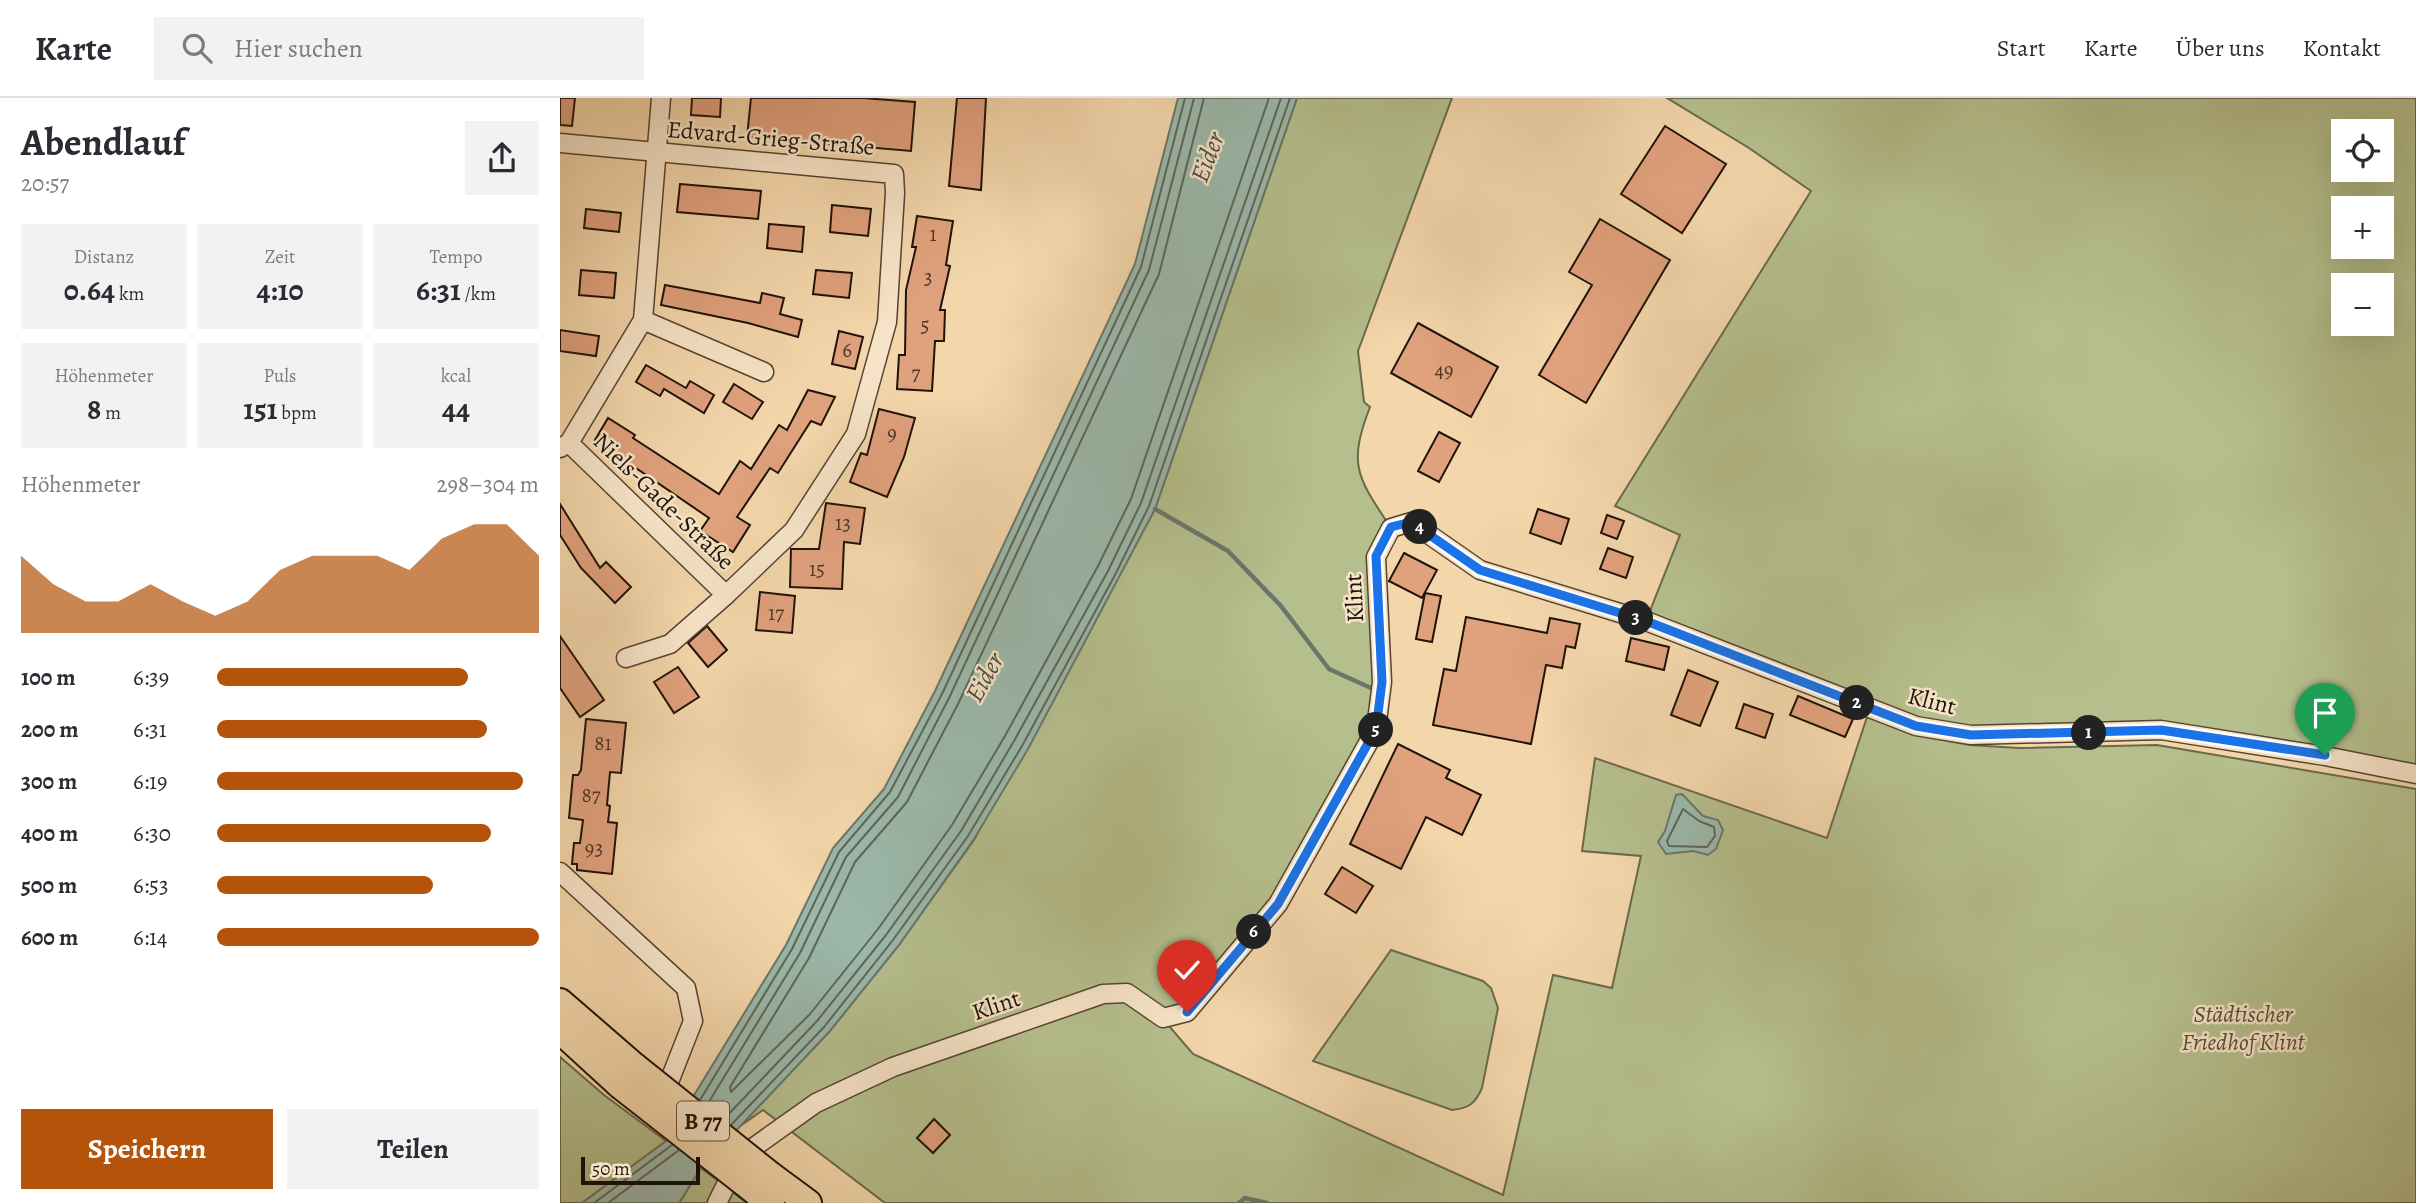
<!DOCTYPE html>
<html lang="de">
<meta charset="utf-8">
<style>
body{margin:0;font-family:Alegreya,serif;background:#f2f2f3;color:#2b2b33;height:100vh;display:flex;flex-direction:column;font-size:26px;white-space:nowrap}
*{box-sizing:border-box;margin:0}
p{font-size:23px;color:#7c7c81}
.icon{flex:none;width:38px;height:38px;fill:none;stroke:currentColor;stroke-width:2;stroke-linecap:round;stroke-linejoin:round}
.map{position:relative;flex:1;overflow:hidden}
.panel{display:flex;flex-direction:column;background:#fff;width:560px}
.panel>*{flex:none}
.buttons{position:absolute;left:1771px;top:21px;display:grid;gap:14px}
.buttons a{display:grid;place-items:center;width:63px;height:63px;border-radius:0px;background:#fff;box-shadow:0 7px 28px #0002;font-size:35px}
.scale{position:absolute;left:21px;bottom:18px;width:119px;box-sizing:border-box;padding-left:7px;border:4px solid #1f130a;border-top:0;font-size:19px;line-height:24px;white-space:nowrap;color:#1f130a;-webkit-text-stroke:5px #f7e4c8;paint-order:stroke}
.pin{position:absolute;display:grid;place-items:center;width:60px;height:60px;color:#fff;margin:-72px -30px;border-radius:50% 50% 50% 0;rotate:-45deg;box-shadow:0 0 7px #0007}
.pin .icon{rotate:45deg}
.km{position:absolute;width:35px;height:35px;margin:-18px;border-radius:50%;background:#222;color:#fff;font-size:19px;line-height:35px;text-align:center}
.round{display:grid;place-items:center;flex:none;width:74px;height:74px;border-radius:0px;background:#f2f2f3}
.overview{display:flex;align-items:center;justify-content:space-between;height:119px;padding:0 21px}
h1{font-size:38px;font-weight:700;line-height:52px}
.metrics{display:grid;grid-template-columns:repeat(3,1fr);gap:10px;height:119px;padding:7px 21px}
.metrics div{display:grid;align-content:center;border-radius:0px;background:#f2f2f3;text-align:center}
.metrics b{font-size:30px;font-weight:700}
.metrics small{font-size:19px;font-weight:400}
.metrics p{font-size:19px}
.chart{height:196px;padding:14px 21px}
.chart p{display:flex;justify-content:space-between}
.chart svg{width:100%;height:126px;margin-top:7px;fill:#b45309;opacity:.7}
.button{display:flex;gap:14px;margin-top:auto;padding:14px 21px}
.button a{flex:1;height:80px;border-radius:0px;background:#b45309;color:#fff;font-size:28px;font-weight:700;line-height:80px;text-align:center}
.button a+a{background:#f2f2f3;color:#2b2b33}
ul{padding:0 21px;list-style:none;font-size:23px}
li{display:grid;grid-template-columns:112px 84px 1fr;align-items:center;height:52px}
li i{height:18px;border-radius:9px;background:#b45309}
header{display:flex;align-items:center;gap:42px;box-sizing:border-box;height:98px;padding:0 35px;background:#fff;border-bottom:2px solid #e1e1e2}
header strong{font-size:33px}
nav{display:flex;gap:38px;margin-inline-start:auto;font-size:24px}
.search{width:490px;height:63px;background:#f2f2f3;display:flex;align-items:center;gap:18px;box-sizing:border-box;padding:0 24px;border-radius:0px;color:#7c7c81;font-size:26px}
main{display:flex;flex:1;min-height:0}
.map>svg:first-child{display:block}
.green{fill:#b5bf8d;stroke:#6a694c;stroke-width:2;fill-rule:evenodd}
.water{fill:#9bb9ab;stroke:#69776b;stroke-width:2}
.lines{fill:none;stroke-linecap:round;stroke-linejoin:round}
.shore{stroke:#5d665a;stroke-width:2}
.stream{stroke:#69776b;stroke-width:4.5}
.building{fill:#e0a17d;stroke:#1f130a;stroke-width:2}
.minor-casing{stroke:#544432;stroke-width:21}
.highway-casing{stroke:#1f130a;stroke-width:30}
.minor{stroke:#f7e4c8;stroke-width:18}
.highway{stroke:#f3d6aa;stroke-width:26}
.highway-bridge-casing{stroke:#1f130a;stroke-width:30;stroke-linecap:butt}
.highway-bridge{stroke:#f3d6aa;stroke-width:26}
.route-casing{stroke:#fff;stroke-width:14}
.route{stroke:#1a73e8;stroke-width:9}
.labels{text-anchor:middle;stroke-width:5;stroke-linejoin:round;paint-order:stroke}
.number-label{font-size:21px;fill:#4f3627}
.shield{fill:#f7e4c8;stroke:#605243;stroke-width:2}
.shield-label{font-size:23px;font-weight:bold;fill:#1f130a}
.street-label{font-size:24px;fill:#1f130a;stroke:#f7e4c8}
.park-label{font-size:24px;font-style:italic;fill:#544f38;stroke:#f7e4c8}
.water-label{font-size:26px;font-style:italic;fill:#4a4d42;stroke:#f7e4c8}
</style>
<header>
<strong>Karte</strong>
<div class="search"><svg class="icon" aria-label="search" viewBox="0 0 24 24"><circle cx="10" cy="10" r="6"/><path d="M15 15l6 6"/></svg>Hier suchen</div>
<nav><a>Start</a><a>Karte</a><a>Über uns</a><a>Kontakt</a></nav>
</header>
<main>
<section class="panel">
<div class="overview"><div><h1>Abendlauf</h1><p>20:57</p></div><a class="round"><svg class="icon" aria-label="share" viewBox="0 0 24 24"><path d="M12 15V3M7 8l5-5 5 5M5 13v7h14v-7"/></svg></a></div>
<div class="metrics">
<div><p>Distanz</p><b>0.64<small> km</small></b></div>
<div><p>Zeit</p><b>4:10</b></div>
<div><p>Tempo</p><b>6:31<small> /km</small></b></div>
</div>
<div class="metrics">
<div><p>Höhenmeter</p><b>8<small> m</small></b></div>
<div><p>Puls</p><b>151<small> bpm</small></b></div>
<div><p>kcal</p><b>44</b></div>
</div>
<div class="chart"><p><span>Höhenmeter</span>298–304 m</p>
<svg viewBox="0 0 160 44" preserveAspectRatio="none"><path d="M0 44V17L10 27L20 33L30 33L40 27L50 33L60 38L70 33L80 22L90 17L100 17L110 17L120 22L130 11L140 6L150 6L160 17V44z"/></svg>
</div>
<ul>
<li><b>100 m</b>6:39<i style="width:78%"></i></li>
<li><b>200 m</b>6:31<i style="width:84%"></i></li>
<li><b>300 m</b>6:19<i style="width:95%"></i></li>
<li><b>400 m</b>6:30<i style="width:85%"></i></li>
<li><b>500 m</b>6:53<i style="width:67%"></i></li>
<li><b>600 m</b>6:14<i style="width:100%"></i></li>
</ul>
<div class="button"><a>Speichern</a><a>Teilen</a></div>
</section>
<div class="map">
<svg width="1856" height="1105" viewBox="0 0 1856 1105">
<rect width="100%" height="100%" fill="#f3d6aa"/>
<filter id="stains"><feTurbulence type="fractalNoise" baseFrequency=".00286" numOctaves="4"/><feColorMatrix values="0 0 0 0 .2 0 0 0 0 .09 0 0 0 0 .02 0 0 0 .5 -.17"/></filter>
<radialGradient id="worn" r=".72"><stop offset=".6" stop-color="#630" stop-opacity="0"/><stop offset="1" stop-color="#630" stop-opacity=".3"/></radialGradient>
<g class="green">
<path d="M737,0H892L798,253L804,304L810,309C787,368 798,380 831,430L823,441L816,631L718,806L627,914L603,921L633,956L943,1097L993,877L1052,890L1081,758L1022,753L1035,660L1267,740L1308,616L1355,637L1410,647L1459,650L1597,647L1856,691V1105H325L203,1012L176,1031L269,934L339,847L414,742L595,411Z"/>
<path d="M1107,0H1856V676L1601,632L1356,628L1086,523L1120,437L1055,408L1251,93L1189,50ZM1783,33H1822V72H1783ZM1783,110H1822V149H1783ZM1783,187H1822V226H1783Z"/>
<path d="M831,852L923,883L931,890L938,910L922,990C915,1006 909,1010 892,1012L753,963Z"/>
<polygon points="0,959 44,997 106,1043 22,1105 0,1105"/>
<polygon points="141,1070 187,1105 119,1105"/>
</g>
<g class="water">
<polygon points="618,0 737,0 595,411 468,651 414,741 339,847 269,934 141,1070 119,1105 22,1105 106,1043 226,847 273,750 324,691 375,593 575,166"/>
<polygon points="1122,696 1143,718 1158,722 1163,732 1156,751 1148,757 1133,753 1106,756 1098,744 1105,733 1116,697"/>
</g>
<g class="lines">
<g class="shore">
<polyline points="644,0 599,176 399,604 347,704 295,764 249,860 170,989 171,994 250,916 318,831 392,727 445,638 538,468 571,401 709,0"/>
<polygon points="1123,711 1139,723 1154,729 1155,738 1147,749 1109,748 1107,743"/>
<polyline points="140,1002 232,851 279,754 330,694 382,596 581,169 625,0"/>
<polyline points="147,1007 240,855 286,759 338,699 389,600 589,172 634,0"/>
<polyline points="164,1021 257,923 326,837 401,733 454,643 548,473 581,405 721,0"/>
<polyline points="171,1027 264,929 333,842 408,738 462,648 555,477 589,408 730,0"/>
<polyline points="34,1105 112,1047"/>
<polyline points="48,1105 119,1052"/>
</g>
<g class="stream">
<polyline points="595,411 668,453 721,508 769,571 811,590"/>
<polyline points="679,1105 685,1100 707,1105"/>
</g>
</g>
<g class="building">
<polygon points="0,0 15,0 12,28 0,27"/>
<polygon points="132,0 161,0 160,19 131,17"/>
<polygon points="191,0 303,0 355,4 351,53 187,39"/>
<polygon points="397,0 426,0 421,92 389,88"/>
<polygon points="1105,28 1166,66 1122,135 1061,96"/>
<polygon points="120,86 201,93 198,121 117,114"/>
<polygon points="272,107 311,111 308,138 270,134"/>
<polygon points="26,111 61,115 59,134 24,130"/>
<polygon points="357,118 393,123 386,167 390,168 380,212 385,212 384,243 375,243 372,293 337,291 339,257 345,257 346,192 356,149 352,149"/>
<polygon points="1040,121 1110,162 1026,305 979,277 1032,187 1009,174"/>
<polygon points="209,126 244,129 242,154 207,150"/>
<polygon points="21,172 56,175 54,200 19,197"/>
<polygon points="256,172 292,175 289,200 253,196"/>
<polygon points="105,187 200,205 202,195 224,200 220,216 242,222 238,239 188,225 101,207"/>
<polygon points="858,225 938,269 911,319 831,275"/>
<polygon points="0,232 39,238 36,258 0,253"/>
<polygon points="279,233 303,239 295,271 272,266"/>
<polygon points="86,267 126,290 130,283 154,297 144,315 104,291 100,298 76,284"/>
<polygon points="174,286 203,304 192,321 163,304"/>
<polygon points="248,292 275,299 261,327 251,323 218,375 210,370 177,419 190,427 173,454 140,433 149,420 35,342 48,320 75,337 73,340 159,396 180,363 191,371 219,327 227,332"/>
<polygon points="319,311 355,320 344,359 327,399 290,384 301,355 307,357"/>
<polygon points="879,334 900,345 879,384 858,373"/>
<polygon points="266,405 305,410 300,446 284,444 282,491 230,489 231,451 259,451"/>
<polygon points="0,406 40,470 46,464 71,489 55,505 21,470 0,437"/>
<polygon points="978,411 1009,421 1001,446 970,435"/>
<polygon points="1047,417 1064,423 1057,441 1041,435"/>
<polygon points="1048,450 1073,459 1066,480 1040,471"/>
<polygon points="844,455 877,472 862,500 829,483"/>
<polygon points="200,494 235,498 232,535 196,532"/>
<polygon points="865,495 881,498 872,544 856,541"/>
<polygon points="906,519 987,535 990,520 1020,526 1015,550 1006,548 1002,570 986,567 971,646 873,627 884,571 896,573"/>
<polygon points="147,528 167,552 148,569 128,545"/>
<polygon points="0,538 44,602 20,619 0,590"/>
<polygon points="1071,540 1109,549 1104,572 1066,563"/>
<polygon points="118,569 139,599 114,615 94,584"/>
<polygon points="1128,572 1158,584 1140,628 1111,617"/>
<polygon points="1238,598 1293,621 1285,639 1230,617"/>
<polygon points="1184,606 1213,616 1205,640 1176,630"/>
<polygon points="26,621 66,625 61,675 50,674 47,707 50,708 48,724 57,725 52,776 17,772 17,766 12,766 14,745 20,745 23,722 9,720 13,677 18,677 21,672"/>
<polygon points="838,646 890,672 886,680 921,697 902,737 866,719 841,771 790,746"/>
<polygon points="782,769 813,788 796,815 765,796"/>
<polygon points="374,1021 390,1037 373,1055 357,1040"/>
</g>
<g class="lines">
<g class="minor-casing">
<g id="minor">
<polyline points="0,45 334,76 335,95 327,224 296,336 234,432 166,497 9,345"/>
<polyline points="83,222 204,274"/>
<polyline points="0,350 9,345 83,222 101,0"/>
<polyline points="66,560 110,546 166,497"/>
<polyline points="0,774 126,890 133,923 109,984 96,999"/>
<polyline points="157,1105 180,1059 256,1005 333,969 543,896 567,895 603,920 627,914 718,806 816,631 822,584 816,459 831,430 851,424 920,472 1086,523 1356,628 1411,637 1601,632 1765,658 1856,676"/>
</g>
</g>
<g class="highway-casing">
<g id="highway">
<polyline points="0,904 75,969"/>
<polyline points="0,932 60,987"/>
<polyline points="210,1077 248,1105"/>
<polyline points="195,1093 211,1105"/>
</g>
</g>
<use href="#minor" class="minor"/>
<use href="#highway" class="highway"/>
<g class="highway-bridge-casing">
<g id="highway-bridge">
<polyline points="75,969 210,1077"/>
<polyline points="60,987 195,1093"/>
</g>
</g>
<use href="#highway-bridge" class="highway-bridge"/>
</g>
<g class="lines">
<g class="route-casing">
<polyline id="route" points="627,914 718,806 816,631 822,584 816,458 831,429 851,424 920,472 1086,523 1356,628 1411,637 1601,632 1765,657"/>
</g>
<use href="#route" class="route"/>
</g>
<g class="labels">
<g class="number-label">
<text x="373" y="143">1</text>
<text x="368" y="186">3</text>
<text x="365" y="234">5</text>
<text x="287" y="259">6</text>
<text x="884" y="279">49</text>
<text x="356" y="282">7</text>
<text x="332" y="342">9</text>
<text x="283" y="432">13</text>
<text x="257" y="478">15</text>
<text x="216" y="522">17</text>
<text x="43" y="652">81</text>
<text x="31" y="704">87</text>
<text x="34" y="757">93</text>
</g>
<rect class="shield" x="117" y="1003.5" width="52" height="39" rx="5"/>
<g class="shield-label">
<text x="143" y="1031">B 77</text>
</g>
<g class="street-label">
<text transform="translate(211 40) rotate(5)" y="8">Edvard-Grieg-Straße</text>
<text transform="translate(104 403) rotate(44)" y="8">Niels-Gade-Straße</text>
<text transform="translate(794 500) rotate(-93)" y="8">Klint</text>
<text transform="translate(1372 603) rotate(14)" y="8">Klint</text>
<text transform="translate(436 907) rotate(-19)" y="8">Klint</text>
</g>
<g class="park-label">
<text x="1683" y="924">Städtischer<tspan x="1683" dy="28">Friedhof Klint</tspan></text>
</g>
<g class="water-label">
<text transform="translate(647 59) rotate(-69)" y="9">Eider</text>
<text transform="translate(424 579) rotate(-61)" y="9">Eider</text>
</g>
</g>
<rect width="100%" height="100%" filter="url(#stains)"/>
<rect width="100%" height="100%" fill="url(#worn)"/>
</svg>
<div class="buttons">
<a><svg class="icon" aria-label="locate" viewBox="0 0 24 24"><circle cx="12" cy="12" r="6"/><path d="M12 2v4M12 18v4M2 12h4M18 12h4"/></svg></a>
<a>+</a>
<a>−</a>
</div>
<div class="scale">50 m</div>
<div class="pin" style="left:1765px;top:657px;background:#1e9e55"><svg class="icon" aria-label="arrive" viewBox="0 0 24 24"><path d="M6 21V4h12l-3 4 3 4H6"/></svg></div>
<div class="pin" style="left:627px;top:914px;background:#d93025"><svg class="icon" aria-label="check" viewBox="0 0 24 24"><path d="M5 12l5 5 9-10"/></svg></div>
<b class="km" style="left:1529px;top:635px">1</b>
<b class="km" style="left:1297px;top:605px">2</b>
<b class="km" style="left:1076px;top:520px">3</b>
<b class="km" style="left:860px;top:429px">4</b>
<b class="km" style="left:816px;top:632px">5</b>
<b class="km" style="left:694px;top:834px">6</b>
</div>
</main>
